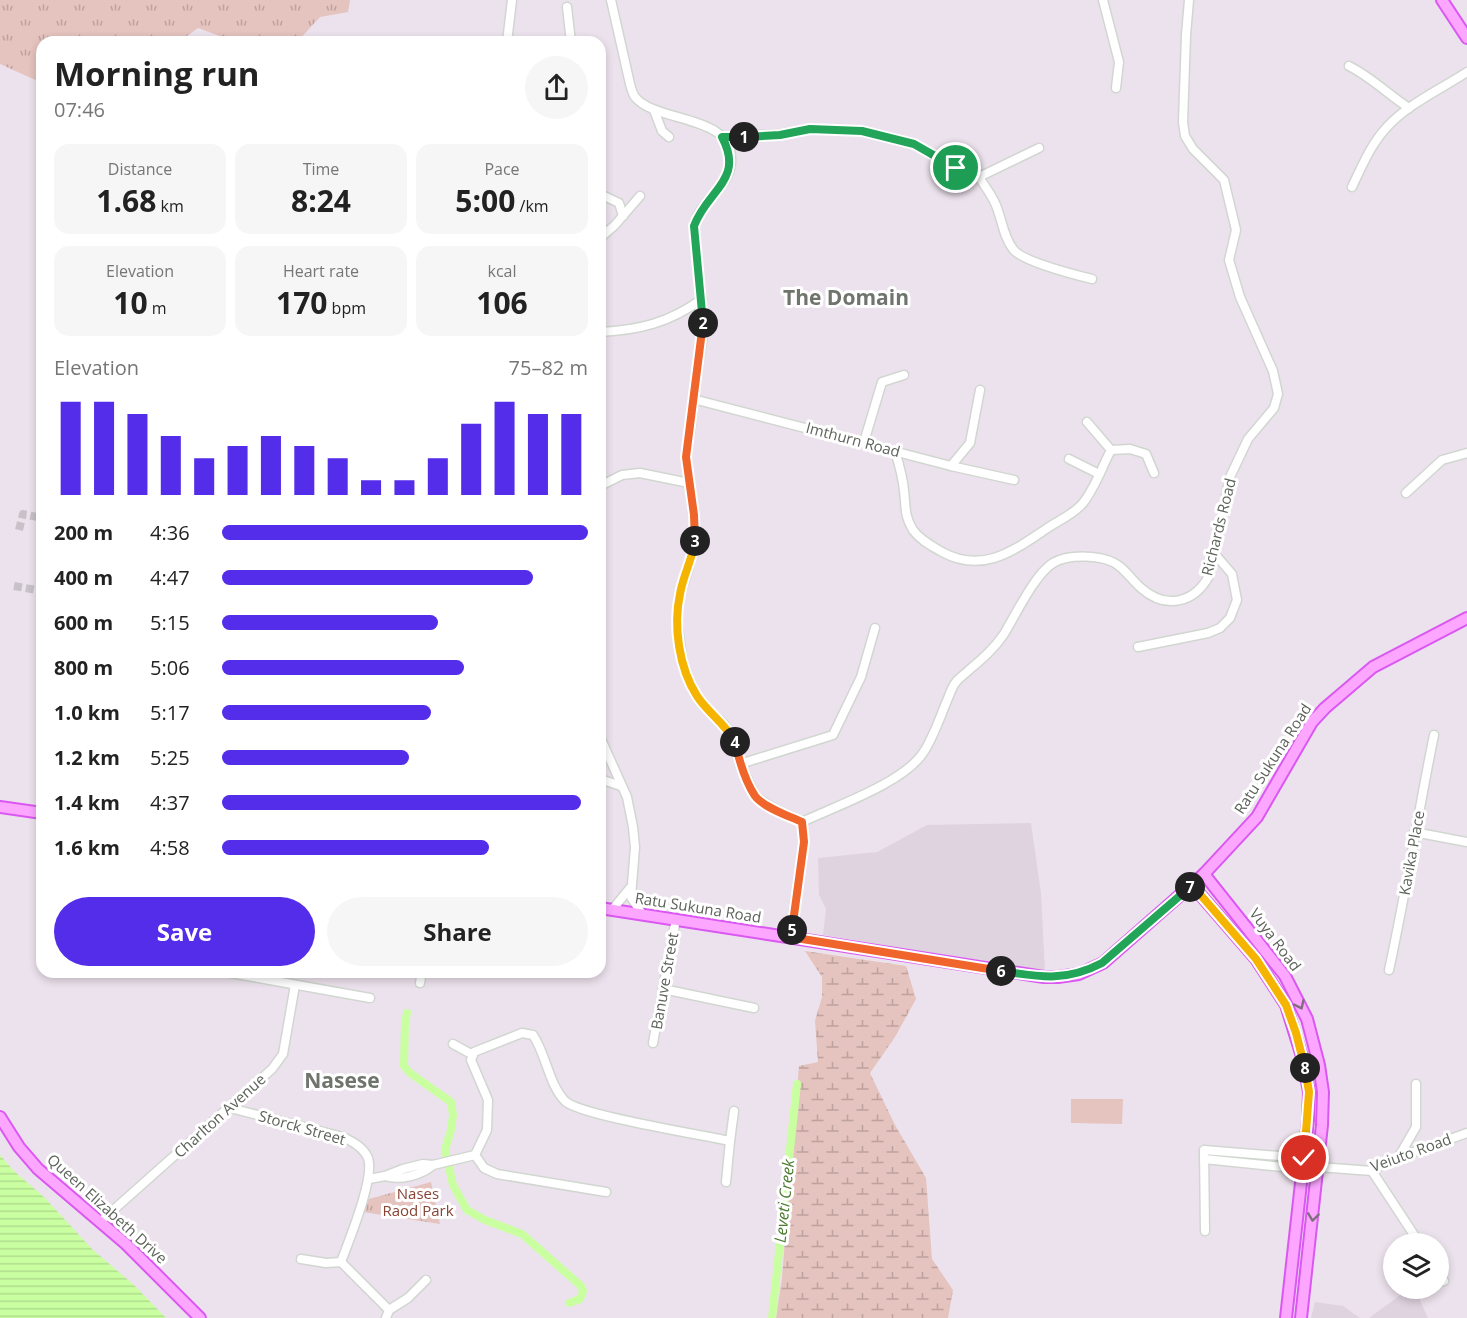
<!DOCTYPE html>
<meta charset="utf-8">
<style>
body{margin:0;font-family:"Open Sans",sans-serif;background:#f6f6f6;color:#222;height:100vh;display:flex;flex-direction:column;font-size:22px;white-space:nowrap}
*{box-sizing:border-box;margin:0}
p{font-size:20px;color:#767676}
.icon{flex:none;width:33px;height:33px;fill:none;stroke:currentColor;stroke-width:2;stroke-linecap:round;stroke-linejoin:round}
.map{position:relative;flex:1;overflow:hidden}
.panel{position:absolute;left:36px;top:36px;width:570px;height:942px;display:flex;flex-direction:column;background:#fff;border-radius:18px;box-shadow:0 3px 9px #0003}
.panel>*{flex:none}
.buttons{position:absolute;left:1383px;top:1233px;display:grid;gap:12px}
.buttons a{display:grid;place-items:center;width:66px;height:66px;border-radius:50%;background:#fff;box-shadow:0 3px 9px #0003;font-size:30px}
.pin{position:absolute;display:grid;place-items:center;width:51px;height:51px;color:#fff;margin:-26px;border:3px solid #fff;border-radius:50%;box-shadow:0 2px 6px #0007}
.km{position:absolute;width:30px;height:30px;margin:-15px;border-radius:50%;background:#222;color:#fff;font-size:16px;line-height:30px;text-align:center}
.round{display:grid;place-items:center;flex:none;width:63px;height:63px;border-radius:32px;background:#f6f6f6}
.headline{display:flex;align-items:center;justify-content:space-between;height:102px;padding:0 18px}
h1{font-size:33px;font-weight:700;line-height:45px}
.metrics{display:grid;grid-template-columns:repeat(3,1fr);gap:9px;height:102px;padding:6px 18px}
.metrics div{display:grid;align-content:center;border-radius:15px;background:#f6f6f6;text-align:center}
.metrics b{font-size:30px;font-weight:700}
.metrics small{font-size:16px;font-weight:400}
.metrics p{font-size:16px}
.chart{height:168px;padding:12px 18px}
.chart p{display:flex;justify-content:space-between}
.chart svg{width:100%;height:108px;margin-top:6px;stroke:#532de9;stroke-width:6}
.cta{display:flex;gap:12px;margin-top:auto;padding:12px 18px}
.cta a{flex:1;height:69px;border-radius:36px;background:#532de9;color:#fff;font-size:24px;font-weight:700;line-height:69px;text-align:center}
.cta a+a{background:#f6f6f6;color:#222}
ul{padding:0 18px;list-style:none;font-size:20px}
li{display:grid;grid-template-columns:96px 72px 1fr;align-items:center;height:45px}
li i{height:15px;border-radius:8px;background:#532de9}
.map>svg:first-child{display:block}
.education{fill:#dfd3e0}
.grass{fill:#e5c3be}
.wetland{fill:url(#wetland-marsh)}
.park{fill:url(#park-tufts)}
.water{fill:url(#water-rules)}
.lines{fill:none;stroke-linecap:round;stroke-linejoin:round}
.canal{stroke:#caffa1;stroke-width:8}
.minor-tunnel{stroke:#c8c2c8;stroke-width:8;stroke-dasharray:8 4;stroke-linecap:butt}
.minor-casing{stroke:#d1d7d0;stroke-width:11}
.major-casing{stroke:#da58f1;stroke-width:14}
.minor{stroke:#fff;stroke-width:8}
.major{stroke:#fca6ff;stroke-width:10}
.oneway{stroke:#7d707c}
.split-1-casing{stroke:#fff;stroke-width:12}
.split-2-casing{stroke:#fff;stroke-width:12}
.split-3-casing{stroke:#fff;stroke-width:12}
.split-4-casing{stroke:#fff;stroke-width:12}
.split-5-casing{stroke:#fff;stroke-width:12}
.split-6-casing{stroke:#fff;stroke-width:12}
.split-7-casing{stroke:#fff;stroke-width:12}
.split-8-casing{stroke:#fff;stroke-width:12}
.split-9-casing{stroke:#fff;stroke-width:12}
.split-1{stroke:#22a559;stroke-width:8}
.split-2{stroke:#22a559;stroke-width:8}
.split-3{stroke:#f0652b;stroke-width:8}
.split-4{stroke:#f5b400;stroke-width:8}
.split-5{stroke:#f0652b;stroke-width:8}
.split-6{stroke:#f0652b;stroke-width:8}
.split-7{stroke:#22a559;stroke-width:8}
.split-8{stroke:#f5b400;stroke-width:8}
.split-9{stroke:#f5b400;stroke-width:8}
.labels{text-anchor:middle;stroke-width:6;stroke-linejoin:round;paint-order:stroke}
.street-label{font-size:15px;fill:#5d635b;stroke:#fff}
.park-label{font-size:15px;fill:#874435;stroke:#fff}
.water-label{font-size:16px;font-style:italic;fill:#4b7b2f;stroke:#fff}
.district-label{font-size:21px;font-weight:bold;fill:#6f756c;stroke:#fff}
</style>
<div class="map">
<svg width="1467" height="1318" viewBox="0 0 1467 1318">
<defs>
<pattern id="wetland-marsh" width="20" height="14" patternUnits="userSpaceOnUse" patternTransform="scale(1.5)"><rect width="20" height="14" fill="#e5c3be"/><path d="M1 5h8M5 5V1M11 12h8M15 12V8" fill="none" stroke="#bda29d"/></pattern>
<pattern id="park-tufts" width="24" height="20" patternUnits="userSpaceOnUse" patternTransform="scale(1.5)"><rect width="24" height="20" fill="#e5c3be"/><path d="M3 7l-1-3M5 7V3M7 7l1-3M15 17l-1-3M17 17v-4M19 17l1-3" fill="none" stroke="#bda29d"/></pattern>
<pattern id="water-rules" width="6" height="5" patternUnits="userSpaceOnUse" patternTransform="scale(1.5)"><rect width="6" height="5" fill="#caffa1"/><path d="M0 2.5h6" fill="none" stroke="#b0dd8d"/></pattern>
</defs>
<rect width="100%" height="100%" fill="#ece2ed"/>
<g class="education">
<polygon points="1031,823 1041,893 1045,972 823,935 826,909 819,895 818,858 877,852 927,825"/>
<polygon points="1410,1288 1415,1289 1428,1318 1369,1318"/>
<polygon points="1315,1302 1343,1306 1360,1318 1311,1318"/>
</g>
<polygon class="grass" points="1071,1099 1123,1099 1122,1124 1071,1123"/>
<polygon class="wetland" points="805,951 906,966 916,999 895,1037 870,1073 895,1125 926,1178 932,1259 953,1290 948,1318 776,1318 782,1278 799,1066 818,1062 815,1021 822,997 822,977"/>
<g class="park">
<polygon points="0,0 350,0 348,12 320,17 297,42 236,42 198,28 179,42 42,42 42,83 0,64"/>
<polygon points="431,1182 440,1224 363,1212 369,1199"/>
</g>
<polygon class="water" points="0,1155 14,1171 44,1197 92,1249 135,1286 166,1318 0,1318"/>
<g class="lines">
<g class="canal">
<polyline points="407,1013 405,1022 404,1066 410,1073 451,1102 453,1115 451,1130 445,1150 453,1185 467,1210 485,1220 522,1234 581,1286 583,1291 580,1299 569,1303"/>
<polyline points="772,1318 797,1084"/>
</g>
<g class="minor-tunnel">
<polyline points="19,530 23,514 42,518"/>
<polyline points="14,586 42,591"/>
</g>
<g class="minor-casing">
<g id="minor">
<path d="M611,0L630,84C631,88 633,94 635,97C657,124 735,113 731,163C729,185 708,196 699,213C697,217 695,222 694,226L704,329L693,399L691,425L686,457L696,536L688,570L679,597L677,620L683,665L696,695L706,708L724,724L734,741L740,764L756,797L775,809L802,822L804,842L790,937"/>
<polyline points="1103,0 1119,62 1116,88"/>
<polyline points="567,7 571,42"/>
<polyline points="507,42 512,0"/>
<path d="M1349,66C1371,77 1389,95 1409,108"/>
<polyline points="654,110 662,131 669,137"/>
<polyline points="722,137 780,134 810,129 862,131 914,144 956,168 979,177 1039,148"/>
<path d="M979,177C984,185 990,193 994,201C1002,216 1002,235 1013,249C1021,261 1076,275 1092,279"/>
<path d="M1352,187C1362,166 1371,144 1387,127C1408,104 1441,89 1467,72"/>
<polyline points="600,191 602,195 619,203 623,216"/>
<polyline points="600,238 615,225 640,196"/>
<path d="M600,332C639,330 669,323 702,299"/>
<polyline points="693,399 951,466 1014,480"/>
<polyline points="864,442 882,382 904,375"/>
<polyline points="1111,450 1130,449 1146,454 1154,473"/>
<path d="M895,451C899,464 903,477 904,491C906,506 904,516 913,530C920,540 932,546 942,552C983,574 1013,551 1046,529C1059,520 1073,515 1083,503C1095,488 1102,467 1111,450L1087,422"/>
<polyline points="1069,459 1099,474"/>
<polyline points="951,466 970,443 980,390"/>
<polyline points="600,486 622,475 640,473 689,483"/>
<polyline points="1406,493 1442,460 1467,453"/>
<polyline points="1138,647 1208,633 1220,628 1230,618 1237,600 1232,574 1213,552"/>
<polyline points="600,737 627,797 633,827 635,847 631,897 642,914"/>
<polyline points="740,764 833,735 861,677 875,628"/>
<polyline points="600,779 621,786"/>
<path d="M802,822C836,806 903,783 923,753C933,738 939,720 946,703C949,697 951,688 956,682C959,678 965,674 969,670C982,659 994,649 1004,634C1015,616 1035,574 1053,563C1068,554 1104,554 1119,566C1127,572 1133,581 1141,588C1166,610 1194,603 1209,576L1230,477L1248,439L1274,408L1278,394L1273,371L1240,297L1229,260L1236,230L1224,180L1193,149L1185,136L1183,122L1186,35L1189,0"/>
<polyline points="1414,832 1467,842"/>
<polyline points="612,910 630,888"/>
<path d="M1389,970C1406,892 1418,813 1434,735"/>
<polyline points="225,972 370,998"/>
<polyline points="420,983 422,972"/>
<polyline points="663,989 754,1008"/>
<polyline points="653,1043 676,919"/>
<polyline points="453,1044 473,1055"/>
<path d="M230,1108L343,1137C353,1142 363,1147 368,1158C375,1178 349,1240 341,1262"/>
<polyline points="475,1155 484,1168 497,1174 606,1192"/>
<polyline points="1398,1158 1416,1127 1416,1084"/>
<polyline points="1204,1159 1303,1169 1319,1167 1372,1171 1386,1162 1467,1133"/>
<polyline points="1372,1171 1420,1244"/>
<path d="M385,1176C400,1181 422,1175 433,1165"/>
<path d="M369,1179L385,1176L403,1169L423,1164L433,1165L475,1155L487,1130L488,1100L471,1060L474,1052L522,1033L533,1035C546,1054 549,1085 565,1101C578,1115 703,1135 730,1141L734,1111"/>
<polyline points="726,1182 730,1141"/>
<polyline points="101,1221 272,1069 283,1054 295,985"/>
<polyline points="1205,1231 1204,1150 1304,1158 1308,1161"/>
<polyline points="301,1259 326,1263 341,1262 389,1310 386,1318"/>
<polyline points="1438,1272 1444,1281"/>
<polyline points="389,1310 408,1298 426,1280"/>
</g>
</g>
<g class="major-casing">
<g id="major">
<polyline points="1442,0 1467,38"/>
<polyline points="0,807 42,813"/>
<polyline points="1204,874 1285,976 1307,1019 1319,1065 1323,1092 1322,1125 1301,1318"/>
<polyline points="1192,885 1256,959 1286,1005 1303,1060 1309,1092 1308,1120 1286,1318"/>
<polyline points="600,908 1044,977 1058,977 1079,974 1103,963 1204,874 1257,817 1312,722 1325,708 1373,667 1467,618"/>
<polyline points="0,1117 19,1147 38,1169 126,1244 200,1318"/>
</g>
</g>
<use href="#minor" class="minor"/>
<use href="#major" class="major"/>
</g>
<defs><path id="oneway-chevron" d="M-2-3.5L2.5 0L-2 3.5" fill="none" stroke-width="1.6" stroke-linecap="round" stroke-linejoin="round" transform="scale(1.5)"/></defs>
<g class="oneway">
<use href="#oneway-chevron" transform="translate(1300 1005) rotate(65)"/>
<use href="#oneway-chevron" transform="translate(1313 1217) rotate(97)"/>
</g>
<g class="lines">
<g class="split-1-casing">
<polyline id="split-1" points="744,137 780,135 810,129 862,131 914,144 956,168"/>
</g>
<g class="split-2-casing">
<path id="split-2" d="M703,323L694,226C707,190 745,180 722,137H744"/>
</g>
<g class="split-3-casing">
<polyline id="split-3" points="695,541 694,515 686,457 703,323"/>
</g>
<g class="split-4-casing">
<path id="split-4" d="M695,541C692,560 683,576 680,594C673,626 679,668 697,696C708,713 725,723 735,742"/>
</g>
<g class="split-5-casing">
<path id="split-5" d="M735,742C739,760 745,781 755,796C763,807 789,816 802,822L804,842L792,930"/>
</g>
<g class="split-6-casing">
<polyline id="split-6" points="792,930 790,937 1001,971"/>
</g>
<g class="split-7-casing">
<path id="split-7" d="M1001,971C1040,977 1066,982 1102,963L1190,887"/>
</g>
<g class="split-8-casing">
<polyline id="split-8" points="1190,887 1192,885 1256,959 1286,1005 1296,1033 1305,1068"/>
</g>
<g class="split-9-casing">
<polyline id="split-9" points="1304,1158 1309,1092 1305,1068"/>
</g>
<use href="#split-1" class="split-1"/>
<use href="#split-2" class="split-2"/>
<use href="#split-3" class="split-3"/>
<use href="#split-4" class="split-4"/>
<use href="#split-5" class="split-5"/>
<use href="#split-6" class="split-6"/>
<use href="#split-7" class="split-7"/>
<use href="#split-8" class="split-8"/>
<use href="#split-9" class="split-9"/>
</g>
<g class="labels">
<g class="street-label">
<text transform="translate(853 440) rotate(15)" y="5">Imthurn Road</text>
<text transform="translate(1219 527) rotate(-76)" y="5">Richards Road</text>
<text transform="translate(1273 759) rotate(-57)" y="5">Ratu Sukuna Road</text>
<text transform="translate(1412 853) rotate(-80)" y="5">Kavika Place</text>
<text transform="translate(698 908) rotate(9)" y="5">Ratu Sukuna Road</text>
<text transform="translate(1275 940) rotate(53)" y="5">Vuya Road</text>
<text transform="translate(665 981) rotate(-80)" y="5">Banuve Street</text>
<text transform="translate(220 1116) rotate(-42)" y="5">Charlton Avenue</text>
<text transform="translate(302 1128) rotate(16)" y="5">Storck Street</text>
<text transform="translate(1411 1153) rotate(-20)" y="5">Veiuto Road</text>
<text transform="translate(107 1209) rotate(42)" y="5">Queen Elizabeth Drive</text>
</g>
<g class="park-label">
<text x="418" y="1199">Nases<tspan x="418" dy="17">Raod Park</tspan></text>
</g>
<g class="water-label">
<text transform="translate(784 1201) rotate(-84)" y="6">Leveti Creek</text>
</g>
<g class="district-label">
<text x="846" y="305">The Domain</text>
<text x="342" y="1088">Nasese</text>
</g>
</g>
</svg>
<div class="buttons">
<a><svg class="icon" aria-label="layers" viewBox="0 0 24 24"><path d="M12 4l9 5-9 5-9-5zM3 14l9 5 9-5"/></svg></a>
</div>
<div class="pin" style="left:956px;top:168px;background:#1e9e55"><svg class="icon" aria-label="arrive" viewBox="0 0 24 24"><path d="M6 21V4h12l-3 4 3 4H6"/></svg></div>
<div class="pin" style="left:1304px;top:1158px;background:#d93025"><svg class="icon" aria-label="check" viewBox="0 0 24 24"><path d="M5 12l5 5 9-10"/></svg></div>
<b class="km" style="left:744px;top:137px">1</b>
<b class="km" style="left:703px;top:323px">2</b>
<b class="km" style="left:695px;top:541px">3</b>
<b class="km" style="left:735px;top:742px">4</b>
<b class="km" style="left:792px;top:930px">5</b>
<b class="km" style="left:1001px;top:971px">6</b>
<b class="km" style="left:1190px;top:887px">7</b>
<b class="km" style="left:1305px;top:1068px">8</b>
<section class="panel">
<div class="headline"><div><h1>Morning run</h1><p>07:46</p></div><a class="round"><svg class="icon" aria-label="share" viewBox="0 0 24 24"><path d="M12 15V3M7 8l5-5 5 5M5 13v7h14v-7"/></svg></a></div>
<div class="metrics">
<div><p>Distance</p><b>1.68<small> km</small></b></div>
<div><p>Time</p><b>8:24</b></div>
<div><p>Pace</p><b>5:00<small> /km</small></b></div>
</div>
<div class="metrics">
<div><p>Elevation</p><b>10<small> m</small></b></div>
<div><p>Heart rate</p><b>170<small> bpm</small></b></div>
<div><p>kcal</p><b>106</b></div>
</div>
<div class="chart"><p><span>Elevation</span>75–82 m</p>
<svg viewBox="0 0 160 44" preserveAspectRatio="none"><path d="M5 44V6M15 44V6M25 44V11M35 44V20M45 44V29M55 44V24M65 44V20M75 44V24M85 44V29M95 44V38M105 44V38M115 44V29M125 44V15M135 44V6M145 44V11M155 44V11"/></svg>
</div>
<ul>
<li><b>200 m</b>4:36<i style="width:100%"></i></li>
<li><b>400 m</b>4:47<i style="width:85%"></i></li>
<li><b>600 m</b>5:15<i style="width:59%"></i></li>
<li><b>800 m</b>5:06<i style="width:66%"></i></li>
<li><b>1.0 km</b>5:17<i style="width:57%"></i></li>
<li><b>1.2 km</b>5:25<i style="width:51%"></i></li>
<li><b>1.4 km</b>4:37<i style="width:98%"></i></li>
<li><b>1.6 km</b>4:58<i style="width:73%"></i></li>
</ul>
<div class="cta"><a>Save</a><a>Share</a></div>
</section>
</div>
